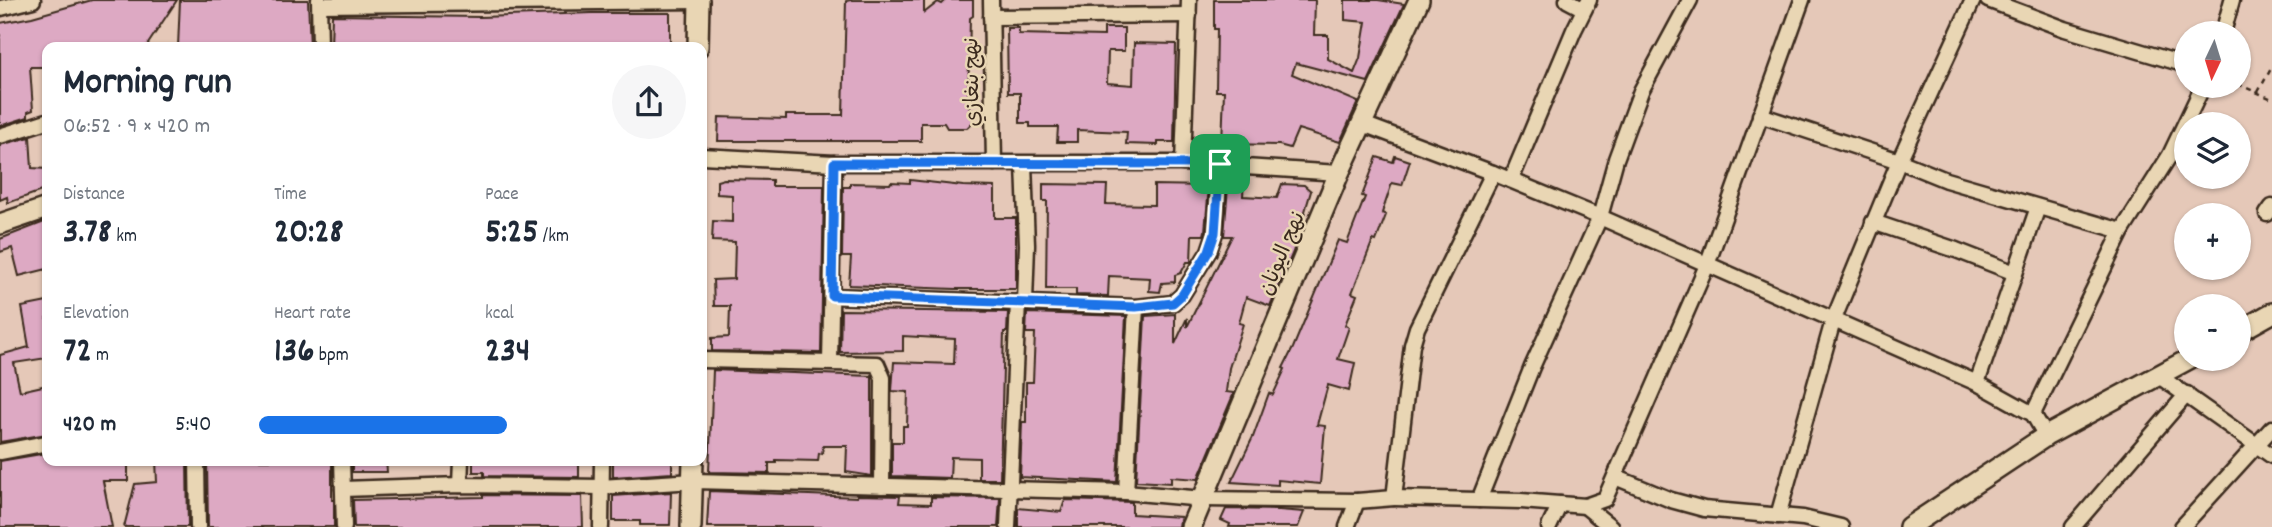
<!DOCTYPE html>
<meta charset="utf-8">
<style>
body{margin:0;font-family:Dekko,"Playpen Sans Arabic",sans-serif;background:#f6f6f7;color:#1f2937;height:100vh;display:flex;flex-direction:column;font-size:26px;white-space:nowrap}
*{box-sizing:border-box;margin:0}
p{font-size:23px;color:#747a83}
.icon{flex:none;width:38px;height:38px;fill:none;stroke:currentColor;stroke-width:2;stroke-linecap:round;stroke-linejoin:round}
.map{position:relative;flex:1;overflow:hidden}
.drawer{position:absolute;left:42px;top:42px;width:665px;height:424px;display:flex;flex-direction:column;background:#fff;border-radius:14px;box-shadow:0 2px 5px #0004}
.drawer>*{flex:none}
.needle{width:46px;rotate:184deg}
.fabs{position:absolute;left:2174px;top:21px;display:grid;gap:14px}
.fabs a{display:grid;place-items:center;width:77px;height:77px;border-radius:50%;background:#fff;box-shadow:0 2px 5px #0004;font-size:35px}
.pin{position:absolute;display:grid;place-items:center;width:60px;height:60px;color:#fff;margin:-30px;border-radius:14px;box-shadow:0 4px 10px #0006}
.round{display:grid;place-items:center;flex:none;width:74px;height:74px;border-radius:37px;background:#f6f6f7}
.headline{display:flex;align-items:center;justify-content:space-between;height:119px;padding:0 21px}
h1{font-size:38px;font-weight:700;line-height:52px}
.stats{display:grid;grid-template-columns:repeat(3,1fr);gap:10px;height:119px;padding:7px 21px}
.stats div{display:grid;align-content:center}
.stats b{font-size:35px;font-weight:700}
.stats small{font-size:19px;font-weight:400}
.stats p{font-size:19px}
ul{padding:0 21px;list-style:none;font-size:23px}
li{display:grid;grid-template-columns:112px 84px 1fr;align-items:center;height:52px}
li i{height:18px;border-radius:9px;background:#1a73e8}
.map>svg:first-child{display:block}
.building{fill:#dda9c3;stroke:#3b2a1e;stroke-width:2}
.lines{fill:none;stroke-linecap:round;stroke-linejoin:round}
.street-casing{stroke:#3b2a1e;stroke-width:19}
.secondary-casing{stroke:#3b2a1e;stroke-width:24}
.path{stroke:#3b2a1e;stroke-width:2.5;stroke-dasharray:5 5;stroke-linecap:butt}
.street{stroke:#e9d6b4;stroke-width:14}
.secondary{stroke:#e9d6b4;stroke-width:19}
.route-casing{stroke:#fff;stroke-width:14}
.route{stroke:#1a73e8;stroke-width:9}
.labels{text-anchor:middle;stroke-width:5;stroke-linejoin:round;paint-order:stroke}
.street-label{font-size:21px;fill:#3b2a1e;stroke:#e9d6b4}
</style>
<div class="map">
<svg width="2272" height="527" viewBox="0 0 2272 527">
<rect width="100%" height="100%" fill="#e5c8b8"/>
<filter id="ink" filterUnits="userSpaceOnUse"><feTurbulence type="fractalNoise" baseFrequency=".0143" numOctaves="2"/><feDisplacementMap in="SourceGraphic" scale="14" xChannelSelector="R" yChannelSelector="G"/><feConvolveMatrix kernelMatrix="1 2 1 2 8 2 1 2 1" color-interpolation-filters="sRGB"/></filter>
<g filter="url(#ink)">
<g class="building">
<polygon points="92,0 177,0 146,47 47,47 47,67 30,67 33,110 28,112 28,117 0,126 0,23 32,17"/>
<polygon points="180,0 308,0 310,47 178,47"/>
<polygon points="851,0 924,0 924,13 938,2 942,4 946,0 973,0 973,16 970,18 968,105 973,112 974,121 967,128 947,128 944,123 921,123 921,141 718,141 719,117 786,119 786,115 843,115 846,1"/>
<polygon points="1214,0 1315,0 1314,35 1328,35 1328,59 1354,73 1360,58 1366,22 1345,20 1345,0 1378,0 1404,4 1368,82 1296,63 1292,74 1358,102 1340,142 1298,129 1290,148 1279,145 1222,144 1224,91 1216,91 1217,29 1214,29"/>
<polygon points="592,13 670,13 670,47 331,47 332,15 480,17"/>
<polygon points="1007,28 1019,28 1019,34 1104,36 1104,28 1124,28 1124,51 1108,51 1107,83 1133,85 1134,43 1176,44 1174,142 1158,142 1158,145 1126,144 1127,132 1077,130 1077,142 1057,142 1058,127 1030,127 1030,123 1020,123 1020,93 1008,93"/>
<polygon points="30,137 32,168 47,169 47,189 8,203 7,197 0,200 0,145"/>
<polygon points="1395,156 1410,161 1402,185 1392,183 1382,213 1386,215 1376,241 1373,240 1352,293 1357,295 1345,325 1349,327 1338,359 1355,363 1349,391 1328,385 1317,425 1325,426 1320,484 1278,480 1278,485 1231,482 1253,437 1269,393 1273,395 1285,369 1283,368 1293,348 1338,240 1347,243 1365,197 1362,196 1377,157 1393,162"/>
<polygon points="724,179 772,180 772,186 824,186 821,353 712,351 712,338 729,337 730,306 714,306 713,280 734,279 735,242 712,241 713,221 732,222 732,195 717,194 717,181"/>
<polygon points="910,180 963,186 995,187 995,218 1016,218 1016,289 956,289 849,285 851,257 842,257 843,187 850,187 850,183 890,184 891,182 910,183"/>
<polygon points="1232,181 1244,182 1243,196 1277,198 1282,184 1304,185 1311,191 1293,252 1270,306 1246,297 1239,323 1243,324 1229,368 1226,392 1234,393 1198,479 1171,477 1171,483 1136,481 1145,316 1175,314 1175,344 1187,318 1187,327 1232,236 1224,236 1228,187 1232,187"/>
<polygon points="1043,184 1107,185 1106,204 1154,205 1154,185 1209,186 1205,231 1204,235 1192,235 1191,262 1187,262 1181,273 1175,275 1175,282 1162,283 1160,292 1149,291 1150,278 1109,276 1108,296 1076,295 1076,289 1046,289 1047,201 1043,201"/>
<polygon points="47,221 47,269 19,276 12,248 0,252 0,239"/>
<polygon points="47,302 47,358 14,363 20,391 47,385 47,434 0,442 0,355 29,347 22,307"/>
<polygon points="841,310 1008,312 1007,332 1004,332 1000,479 979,479 979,458 951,457 950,478 892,476 892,442 903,442 903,426 907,426 908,392 892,391 894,362 954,364 955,339 903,336 903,351 840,352"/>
<polygon points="1027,313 1126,316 1117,482 1020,477 1022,422 1026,422 1026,382 1033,382 1035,333 1026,333"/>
<polygon points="713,370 872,376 872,476 846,472 847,446 823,446 822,454 819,453 818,461 776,460 776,463 769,463 769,473 709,472"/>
<polygon points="47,453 47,460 128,460 128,481 103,481 112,527 0,527 0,461"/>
<polygon points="156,460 187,460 188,527 124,527 135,484 157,482"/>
<polygon points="207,460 332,460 332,500 334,500 334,527 208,527"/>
<polygon points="352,460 386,460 387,472 352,472"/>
<polygon points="473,460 579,460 579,477 484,476 484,472 473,472"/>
<polygon points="613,460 672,460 672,473 613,477"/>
<polygon points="709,491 857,497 857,495 900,496 899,503 931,504 931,497 1000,498 998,527 707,527"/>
<polygon points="671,492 670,525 640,525 640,521 613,521 613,496"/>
<polygon points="483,495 582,496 583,527 354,527 353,500 483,497"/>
<polygon points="1065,500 1132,502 1132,514 1181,517 1180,520 1179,527 1018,527 1018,508 1061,512"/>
<polygon points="1226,509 1279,510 1304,512 1298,527 1229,527 1230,524 1221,520"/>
</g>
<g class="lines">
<g class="street-casing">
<g id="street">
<polyline points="319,0 320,47"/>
<polyline points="991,0 994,163"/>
<polyline points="1567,0 1584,9"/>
<polyline points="1988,0 2065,29 2186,65"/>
<polyline points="320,5 699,1"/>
<polyline points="1,8 33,0"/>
<polyline points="991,17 1189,15"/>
<polyline points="2223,33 2232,0"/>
<polyline points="1760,115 1899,161 1946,180 2122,231 2170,155 2203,86"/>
<polyline points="1363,124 1493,173 1600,217 1977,383 2033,414 2046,436"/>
<polyline points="0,136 47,121"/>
<polyline points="702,156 834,163 1183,163 1339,173"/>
<polyline points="1183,163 1189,0"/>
<polyline points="1024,164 1027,245 1025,302"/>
<polyline points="1511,180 1574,30 1589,0"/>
<polyline points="2267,214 2272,207"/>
<polyline points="1873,222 1956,250 2015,273"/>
<polyline points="832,296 1136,307 1173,303 1182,295 1209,251 1215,233 1220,164"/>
<polyline points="702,360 877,364 883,378 882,486"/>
<polyline points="830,362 834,163"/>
<polyline points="2159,376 2272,456"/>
<polyline points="1977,383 2038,207"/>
<polyline points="2033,414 2122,231"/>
<polyline points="0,452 47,443"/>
<polyline points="197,460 198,527"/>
<polyline points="342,460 344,527"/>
<polyline points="1615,477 1671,500 1704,509 1803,518 1841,527"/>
<polyline points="460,485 461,460"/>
<polyline points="343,489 460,485 601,487 694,481 1126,492 1203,499 1357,501 1394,498 1412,345 1417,328 1493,173"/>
<polyline points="1126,492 1136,307"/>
<polyline points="1394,498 1521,501 1585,506 1605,499 1707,265 1802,0"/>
<polyline points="1479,500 1532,367 1600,217 1616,159 1641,91 1690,0"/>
<polyline points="1585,506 1611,527"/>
<polyline points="1778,516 1833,321 1899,161 1973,0"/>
<polyline points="601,527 602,460"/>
<polyline points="1008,527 1018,302"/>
<polyline points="1347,527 1357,501"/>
<polyline points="1549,527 1560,504"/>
<polyline points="2073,527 2187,394"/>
<polyline points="2182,527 2272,428"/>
</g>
</g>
<g class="secondary-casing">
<g id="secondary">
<polyline points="698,47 699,0"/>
<polyline points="0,224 47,208"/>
<polyline points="2238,332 2272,313"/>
<polyline points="691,527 693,460"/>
<polyline points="1191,527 1339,173 1419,0"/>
<polyline points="1909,527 2046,436 2189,359"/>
</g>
</g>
<g class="path">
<polyline points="2238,84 2272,99"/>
<polyline points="2258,92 2272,67"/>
</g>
<use href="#street" class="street"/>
<use href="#secondary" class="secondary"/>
</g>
</g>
<g class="lines" filter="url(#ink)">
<g class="route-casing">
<polygon id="route" points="834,163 1220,164 1215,233 1209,251 1182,295 1173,303 1136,307 832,296"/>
</g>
<use href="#route" class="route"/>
</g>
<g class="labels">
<g class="street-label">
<text transform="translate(971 82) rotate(-91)" y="7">نهج بنغازي</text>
<text transform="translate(1281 253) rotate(-67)" y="7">نهج اليونان</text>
</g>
</g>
</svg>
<div class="fabs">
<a><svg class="needle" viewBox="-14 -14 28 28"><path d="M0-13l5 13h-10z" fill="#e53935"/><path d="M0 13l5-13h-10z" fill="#747a83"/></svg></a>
<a><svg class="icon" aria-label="layers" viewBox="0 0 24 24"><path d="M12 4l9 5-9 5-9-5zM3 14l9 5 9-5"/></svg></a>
<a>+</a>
<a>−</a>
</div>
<div class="pin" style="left:1220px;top:164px;background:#1e9e55"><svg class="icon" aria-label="arrive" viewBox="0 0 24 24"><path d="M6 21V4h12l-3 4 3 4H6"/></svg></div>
<section class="drawer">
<div class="headline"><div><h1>Morning run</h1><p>06:52 · 9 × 420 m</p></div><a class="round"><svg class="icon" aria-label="share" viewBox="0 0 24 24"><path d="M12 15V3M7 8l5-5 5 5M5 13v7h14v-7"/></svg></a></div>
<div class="stats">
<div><p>Distance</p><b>3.78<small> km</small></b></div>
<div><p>Time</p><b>20:28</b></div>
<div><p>Pace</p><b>5:25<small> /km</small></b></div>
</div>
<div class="stats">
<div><p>Elevation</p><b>72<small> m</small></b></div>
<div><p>Heart rate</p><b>136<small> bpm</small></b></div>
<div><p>kcal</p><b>234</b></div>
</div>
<ul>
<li><b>420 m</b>5:40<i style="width:58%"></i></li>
</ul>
</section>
</div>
